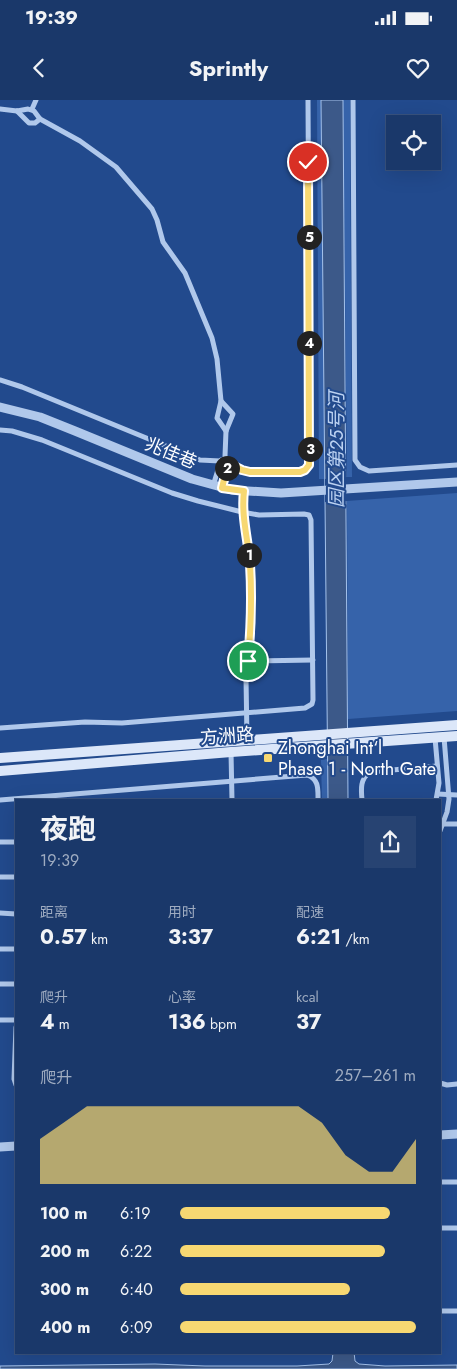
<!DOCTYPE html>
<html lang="zh">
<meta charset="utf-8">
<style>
body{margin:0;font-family:Jost,"Noto Sans SC",sans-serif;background:#274372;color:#f1f3f6;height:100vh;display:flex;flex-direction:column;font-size:19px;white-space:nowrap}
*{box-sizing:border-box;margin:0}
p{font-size:16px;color:#9facc1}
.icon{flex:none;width:28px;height:28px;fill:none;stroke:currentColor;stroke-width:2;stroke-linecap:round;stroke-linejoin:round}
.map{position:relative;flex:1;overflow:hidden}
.panel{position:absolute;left:15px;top:699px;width:426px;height:555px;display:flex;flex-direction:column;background:#1a386a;border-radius:0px;box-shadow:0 5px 20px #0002,0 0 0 1px #38527e}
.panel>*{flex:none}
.buttons{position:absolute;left:386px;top:15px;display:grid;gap:10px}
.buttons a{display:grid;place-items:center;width:55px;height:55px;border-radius:0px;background:#1a386a;box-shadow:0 5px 20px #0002,0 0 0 1px #38527e;font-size:25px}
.pin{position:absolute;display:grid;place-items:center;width:42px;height:42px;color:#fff;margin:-21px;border:2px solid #fff;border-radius:50%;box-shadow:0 1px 5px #0007}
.km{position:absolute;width:25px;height:25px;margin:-12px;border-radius:50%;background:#222;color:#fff;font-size:14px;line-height:25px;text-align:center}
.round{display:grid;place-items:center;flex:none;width:52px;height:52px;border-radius:0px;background:#274372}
.overview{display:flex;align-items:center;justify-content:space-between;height:85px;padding:0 25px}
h1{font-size:28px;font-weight:700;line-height:38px}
.stats{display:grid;grid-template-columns:repeat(3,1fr);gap:8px;height:85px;padding:5px 25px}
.stats div{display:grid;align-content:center}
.stats b{font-size:21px;font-weight:700}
.stats small{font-size:14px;font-weight:400}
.stats p{font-size:14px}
.chart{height:140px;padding:10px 25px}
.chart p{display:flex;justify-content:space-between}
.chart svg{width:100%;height:90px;margin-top:5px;fill:#f7d872;opacity:.7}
ul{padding:0 25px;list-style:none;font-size:16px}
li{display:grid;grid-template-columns:80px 60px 1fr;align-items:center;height:38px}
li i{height:12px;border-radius:6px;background:#f7d872}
.status{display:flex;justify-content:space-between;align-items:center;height:35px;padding:0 25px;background:#1a386a;direction:ltr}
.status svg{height:14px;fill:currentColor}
header{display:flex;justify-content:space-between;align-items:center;height:65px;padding:0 25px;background:#1a386a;font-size:22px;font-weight:700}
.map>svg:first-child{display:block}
.green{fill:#3663aa}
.water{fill:#3c5989;stroke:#a4c2ec}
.pier{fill:#224a8d}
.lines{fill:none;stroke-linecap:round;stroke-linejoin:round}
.minor{stroke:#b0c8eb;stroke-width:5}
.tertiary{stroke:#b0c8eb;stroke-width:9}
.secondary{stroke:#dce7f9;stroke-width:10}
.route-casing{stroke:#fff;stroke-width:10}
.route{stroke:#f7d872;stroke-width:6}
.poi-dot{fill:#f7d872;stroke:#224a8d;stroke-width:2}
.labels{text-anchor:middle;stroke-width:4;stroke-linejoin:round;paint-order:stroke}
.street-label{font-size:18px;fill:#fff;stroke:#224a8d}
.poi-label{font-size:18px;fill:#fff;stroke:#224a8d;text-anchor:start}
.water-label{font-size:19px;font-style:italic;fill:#bcd2f2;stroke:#224a8d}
</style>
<div class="status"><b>19:39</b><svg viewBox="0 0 49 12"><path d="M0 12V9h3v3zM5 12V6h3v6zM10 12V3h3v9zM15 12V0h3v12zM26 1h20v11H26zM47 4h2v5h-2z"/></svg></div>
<header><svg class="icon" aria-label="back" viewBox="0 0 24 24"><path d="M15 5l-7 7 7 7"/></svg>Sprintly<svg class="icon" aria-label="heart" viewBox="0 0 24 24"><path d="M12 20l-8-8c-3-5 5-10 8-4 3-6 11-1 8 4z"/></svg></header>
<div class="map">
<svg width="457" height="1269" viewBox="0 0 457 1269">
<rect width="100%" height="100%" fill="#224a8d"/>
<g class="green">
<polygon points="317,0 321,0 325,379 319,379"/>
<polygon points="343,0 350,0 352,377 347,377"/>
<polygon points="457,393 457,611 348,619 347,401"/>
<polygon points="327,659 328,700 322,700 321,660"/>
</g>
<g class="water">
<polygon points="321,0 343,0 348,700 328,700"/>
<polygon points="354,1252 355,1261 359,1264 385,1266 457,1265 457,1269 0,1269 0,1266 155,1264 205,1266 297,1266 329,1264 332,1261 333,1253"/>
</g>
<polygon class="pier" points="347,377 347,401 325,402 325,379"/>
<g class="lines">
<g class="minor">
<polyline points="353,0 355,360 360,367 369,371 457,365"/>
<polyline points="0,9 17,11 28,9 34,11 40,19 80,41 116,67 152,109 157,120 163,142 185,173 212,238 217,259 221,301 217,318 226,331"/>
<polyline points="32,9 36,0"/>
<polyline points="17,11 29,23 35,23 40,19"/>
<polyline points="0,280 22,287 200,360 220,361 251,372 300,372 308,368 310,360 308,0"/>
<polyline points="221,301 233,314 226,331 225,356 228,363 222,388"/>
<polyline points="0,330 12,331 42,340 172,393 198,401 242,412 259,415 304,414 309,415 311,420 313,600 312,604 305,608 122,623 85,622 0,628"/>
<polyline points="213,386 221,360"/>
<polyline points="244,391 242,412 249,454 251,492 251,524 246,578 247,640"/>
<polyline points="248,561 313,560"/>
<polyline points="435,638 439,683 436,700"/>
<polyline points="231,652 232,700"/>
<polyline points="438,694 457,695"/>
<path d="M0,700L307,675C319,679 318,689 318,700"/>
<path d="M362,700C361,689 360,679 370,672L437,666"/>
<polyline points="442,724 457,724"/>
<polyline points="440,731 447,712 449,699 444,637"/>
<polyline points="0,742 16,742"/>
<polyline points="0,777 16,777"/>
<polyline points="0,813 16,814"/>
<polyline points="0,849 16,849"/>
<polyline points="0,884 16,884"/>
<polyline points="0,920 16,920"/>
<polyline points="16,927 14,979 16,985"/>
<polyline points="440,983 447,985 457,984"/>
<polyline points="440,1082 457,1082"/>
<polyline points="440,1128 457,1128"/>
<polyline points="440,1211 457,1211"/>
</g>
<g class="tertiary">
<polyline points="0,307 40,317 75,331 192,379 232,390 281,393 457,382"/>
<polyline points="440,1035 457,1034"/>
<polyline points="0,1047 16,1046"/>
</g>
<g class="secondary">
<polyline points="0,658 457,625"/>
<polyline points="0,671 231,652 457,636"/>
</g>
</g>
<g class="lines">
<g class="route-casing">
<path id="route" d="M248,561C251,528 252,496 250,464C248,439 241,416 244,391L222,388L228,363L242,370L250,372H300L305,370L309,365L308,62"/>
</g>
<use href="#route" class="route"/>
</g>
<rect class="poi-dot" x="263" y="653" width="10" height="10" rx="2.5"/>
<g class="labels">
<g class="street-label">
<text transform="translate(171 353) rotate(22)" y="6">兆佳巷</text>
<text transform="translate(227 636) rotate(-4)" y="6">方洲路</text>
</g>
<g class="poi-label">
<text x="278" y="654">Zhonghai Int‘l<tspan x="278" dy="21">Phase 1 - North Gate</tspan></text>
</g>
<g class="water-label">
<text transform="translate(336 350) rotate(-90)" y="7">园区第25号河</text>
</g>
</g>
</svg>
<div class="buttons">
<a><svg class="icon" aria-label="locate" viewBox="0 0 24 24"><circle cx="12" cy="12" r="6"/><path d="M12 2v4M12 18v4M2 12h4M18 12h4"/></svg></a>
</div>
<div class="pin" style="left:248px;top:561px;background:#1e9e55"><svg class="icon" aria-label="arrive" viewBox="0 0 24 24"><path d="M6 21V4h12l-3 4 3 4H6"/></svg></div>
<div class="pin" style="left:308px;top:62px;background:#d93025"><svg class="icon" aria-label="check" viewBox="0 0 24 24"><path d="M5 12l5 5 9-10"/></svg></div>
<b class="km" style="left:249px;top:455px">1</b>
<b class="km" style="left:227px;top:368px">2</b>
<b class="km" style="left:310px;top:349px">3</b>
<b class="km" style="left:309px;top:243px">4</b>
<b class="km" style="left:309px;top:137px">5</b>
<section class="panel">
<div class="overview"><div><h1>夜跑</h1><p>19:39</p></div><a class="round"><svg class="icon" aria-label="share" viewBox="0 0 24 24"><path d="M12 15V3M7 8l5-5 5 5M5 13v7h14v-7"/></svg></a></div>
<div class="stats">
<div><p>距离</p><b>0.57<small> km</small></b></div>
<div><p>用时</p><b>3:37</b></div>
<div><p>配速</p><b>6:21<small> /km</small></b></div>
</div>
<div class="stats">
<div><p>爬升</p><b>4<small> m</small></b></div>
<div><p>心率</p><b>136<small> bpm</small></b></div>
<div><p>kcal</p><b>37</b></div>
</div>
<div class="chart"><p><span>爬升</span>257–261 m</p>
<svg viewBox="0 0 160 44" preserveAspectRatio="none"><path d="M0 44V22L10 14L20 6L30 6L40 6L50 6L60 6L70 6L80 6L90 6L100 6L110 6L120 14L130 30L140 38L150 38L160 22V44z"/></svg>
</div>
<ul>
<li><b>100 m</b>6:19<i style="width:89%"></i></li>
<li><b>200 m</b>6:22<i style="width:87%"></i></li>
<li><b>300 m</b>6:40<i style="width:72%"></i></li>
<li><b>400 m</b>6:09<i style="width:100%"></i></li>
</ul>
</section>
</div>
